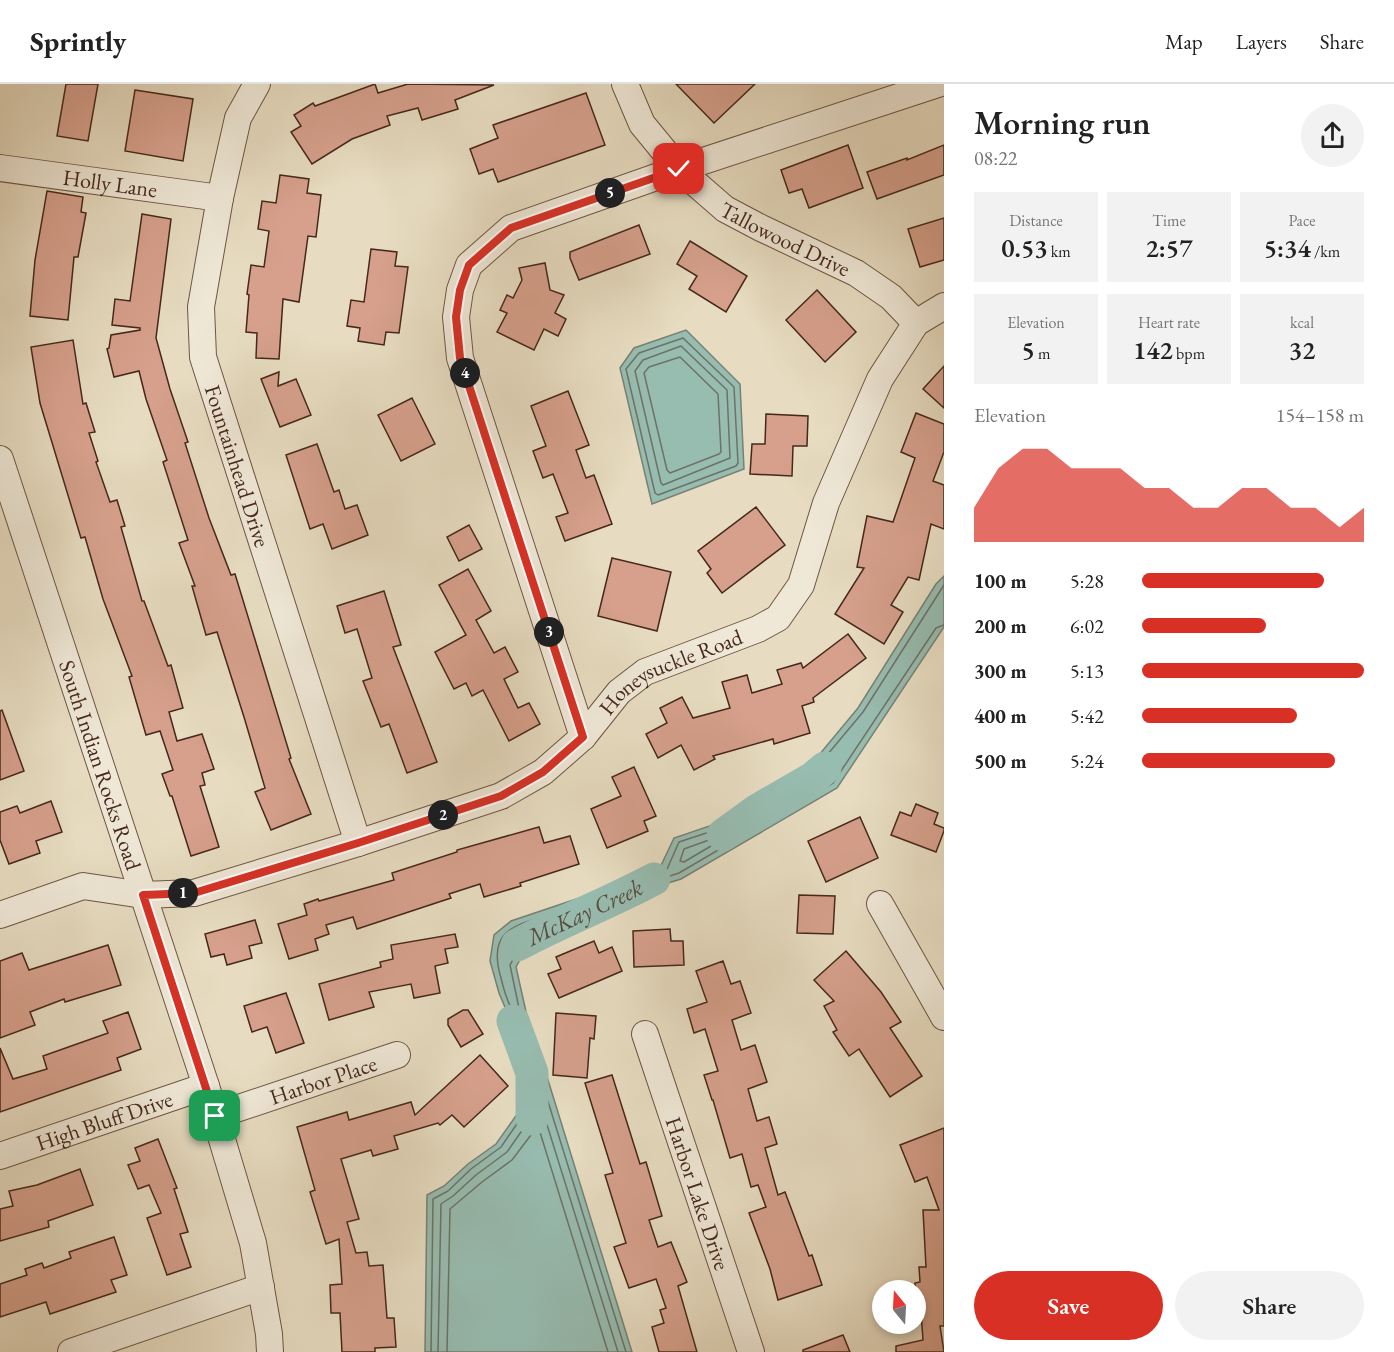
<!DOCTYPE html>
<meta charset="utf-8">
<style>
body{margin:0;font-family:"EB Garamond",serif;background:#f2f2f2;color:#222;height:100vh;display:flex;flex-direction:column;font-size:22px;white-space:nowrap}
*{box-sizing:border-box;margin:0}
p{font-size:20px;color:#767676}
.icon{flex:none;width:33px;height:33px;fill:none;stroke:currentColor;stroke-width:2;stroke-linecap:round;stroke-linejoin:round}
.map{position:relative;flex:1;overflow:hidden}
.sheet{display:flex;flex-direction:column;background:#fff;width:450px}
.sheet>*{flex:none}
.needle{width:39px;rotate:342deg}
.controls{position:absolute;left:872px;top:1196px;display:grid;gap:12px}
.controls a{display:grid;place-items:center;width:54px;height:54px;border-radius:50%;background:#fff;box-shadow:0 3px 9px #0003;font-size:30px}
.pin{position:absolute;display:grid;place-items:center;width:51px;height:51px;color:#fff;margin:-26px;border-radius:12px;box-shadow:0 3px 9px #0006}
.km{position:absolute;width:30px;height:30px;margin:-15px;border-radius:50%;background:#222;color:#fff;font-size:16px;line-height:30px;text-align:center}
.round{display:grid;place-items:center;flex:none;width:63px;height:63px;border-radius:32px;background:#f2f2f2}
.headline{display:flex;align-items:center;justify-content:space-between;height:102px;padding:0 30px}
h1{font-size:33px;font-weight:600;line-height:45px}
.figures{display:grid;grid-template-columns:repeat(3,1fr);gap:9px;height:102px;padding:6px 30px}
.figures div{display:grid;align-content:center;border-radius:0px;background:#f2f2f2;text-align:center}
.figures b{font-size:26px;font-weight:600}
.figures small{font-size:16px;font-weight:400}
.figures p{font-size:16px}
.chart{height:168px;padding:12px 30px}
.chart p{display:flex;justify-content:space-between}
.chart svg{width:100%;height:108px;margin-top:6px;fill:#d93025;opacity:.7}
.button{display:flex;gap:12px;margin-top:auto;padding:12px 30px}
.button a{flex:1;height:69px;border-radius:36px;background:#d93025;color:#fff;font-size:24px;font-weight:600;line-height:69px;text-align:center}
.button a+a{background:#f2f2f2;color:#222}
ul{padding:0 30px;list-style:none;font-size:20px}
li{display:grid;grid-template-columns:96px 72px 1fr;align-items:center;height:45px}
li i{height:15px;border-radius:8px;background:#d93025}
header{display:flex;align-items:center;gap:36px;box-sizing:border-box;height:84px;padding:0 30px;background:#fff;border-bottom:2px solid #e0e0e0}
header strong{font-size:28px}
nav{display:flex;gap:33px;margin-inline-start:auto;font-size:21px}
main{display:flex;flex:1;min-height:0}
.map>svg:first-child{display:block}
.water{fill:#97bcb0;stroke:#778174;stroke-width:1.5}
.lines{fill:none;stroke-linecap:round;stroke-linejoin:round}
.shore{stroke:#6e7266;stroke-width:1.5}
.river{stroke:#97bcb0;stroke-width:33}
.building{fill:#d6a08c;stroke:#46281b;stroke-width:1.5}
.minor-casing{stroke:#6e5544;stroke-width:28}
.minor{stroke:#efe8d7;stroke-width:26}
.route-casing{stroke:#fff;stroke-width:12}
.route{stroke:#d93025;stroke-width:8}
.labels{text-anchor:middle;stroke-width:4.5;stroke-linejoin:round;paint-order:stroke}
.street-label{font-size:22px;fill:#46281b;stroke:#efe8d7}
.water-label{font-size:24px;font-style:italic;fill:#5a4d40;stroke:#efe8d7}
</style>
<header>
<strong>Sprintly</strong>
<nav><a>Map</a><a>Layers</a><a>Share</a></nav>
</header>
<main>
<div class="map">
<svg width="944" height="1268" viewBox="0 0 944 1268">
<rect width="100%" height="100%" fill="#e7dcc1"/>
<filter id="stains"><feTurbulence type="fractalNoise" baseFrequency=".00333" numOctaves="4"/><feColorMatrix values="0 0 0 0 .2 0 0 0 0 .09 0 0 0 0 .02 0 0 0 .5 -.17"/></filter>
<radialGradient id="worn" r=".72"><stop offset=".6" stop-color="#630" stop-opacity="0"/><stop offset="1" stop-color="#630" stop-opacity=".3"/></radialGradient>
<g class="water">
<polygon points="686,246 740,300 744,385 652,420 620,284 634,264"/>
<polygon points="944,492 944,543 837,704 681,795 585,825 532,854 516,883 529,941 541,974 529,980 499,909 490,877 494,851 511,837 618,801 656,792 674,754 780,718 858,624 936,500"/>
<polygon points="544,983 632,1268 425,1268 427,1111 444,1102 468,1080 496,1060 518,1029 520,995"/>
</g>
<g class="lines">
<g class="shore">
<polygon points="683,254 734,303 738,379 736,382 658,411 655,409 626,285 639,269"/>
<polygon points="681,262 727,306 730,374 663,401 661,399 635,287 643,276"/>
<polygon points="680,273 718,310 721,368 719,370 670,389 667,386 644,289 649,283"/>
<polyline points="944,501 863,628 787,719 787,724 790,724 833,699 936,544 944,541"/>
<polygon points="776,726 779,728 778,731 679,789 667,793 664,792 679,758"/>
<polygon points="709,756 712,758 711,762 684,778 680,777 684,765"/>
<path d="M551,830L554,832L553,835L527,850L510,881L520,929L516,933C509,922 504,907 501,894C487,847 512,842 551,830Z"/>
<polyline points="431,1268 433,1115 448,1107 471,1085 501,1063 523,1031 526,999 538,993 541,995 626,1268"/>
<polyline points="438,1268 441,1120 453,1112 476,1091 507,1068 530,1035 533,1012 536,1010 538,1012 618,1268"/>
<polyline points="447,1268 450,1125 482,1098 512,1076 537,1043 539,1045 608,1268"/>
</g>
<g class="river">
<polyline points="723,751 756,727 813,694 825,684"/>
<path id="s1" d="M517,861C562,837 609,819 654,795"/>
<polyline points="513,937 532,989 532,1035"/>
</g>
</g>
<g class="building">
<polygon points="66,0 98,0 88,57 57,52"/>
<polygon points="375,0 378,9 408,0 494,1 455,16 458,25 422,36 418,24 387,32 390,41 352,55 312,80 291,48 301,42 294,31 313,19 315,22"/>
<polygon points="676,0 755,0 714,39"/>
<polygon points="135,6 193,15 183,77 125,67"/>
<polygon points="586,9 605,61 498,98 493,85 479,90 470,65 498,54 493,41"/>
<polygon points="848,61 863,104 809,124 802,105 789,109 781,86"/>
<polygon points="944,61 944,91 877,115 867,88 907,74 907,76"/>
<polygon points="280,91 309,95 307,109 321,111 316,153 308,152 299,218 283,215 279,275 256,274 257,249 246,248 249,211 247,210 251,181 264,183 269,147 258,145 262,117 276,119"/>
<polygon points="47,107 83,113 81,128 86,129 78,173 74,173 68,236 30,232 35,176"/>
<polygon points="142,130 171,135 156,254 170,305 188,358 185,359 209,434 231,491 235,490 291,674 289,675 311,730 271,746 255,708 265,704 244,633 217,548 206,551 192,502 195,502 179,459 188,456 163,378 167,376 146,315 139,287 114,293 107,265 109,264 111,251 140,246 140,244 112,241 115,215 130,217"/>
<polygon points="944,134 944,176 920,183 908,145"/>
<polygon points="639,141 650,170 579,196 570,174 570,168"/>
<polygon points="690,157 747,192 726,228 689,205 697,192 677,180"/>
<polygon points="371,165 397,168 395,182 408,183 399,249 386,248 384,261 358,257 360,244 347,242 351,216 364,218"/>
<polygon points="545,179 550,206 564,211 555,229 566,235 558,252 544,245 534,266 497,248 507,229 500,226 507,211 513,214 522,196 519,184"/>
<polygon points="817,206 856,248 825,278 786,236"/>
<polygon points="73,256 83,320 86,319 95,348 89,349 98,377 96,378 110,418 117,416 125,442 121,443 142,517 144,517 168,582 171,581 183,624 169,628 177,657 202,650 214,685 202,689 205,701 200,702 219,763 191,772 172,712 170,712 162,690 173,686 160,647 146,651 129,593 132,592 103,515 85,453 81,454 40,319 31,263"/>
<polygon points="944,282 944,324 923,305"/>
<polygon points="279,288 278,302 296,295 311,331 280,343 261,295"/>
<polygon points="568,307 589,361 576,366 586,394 594,391 612,440 565,457 556,433 568,429 553,390 543,394 533,367 546,362 531,322"/>
<polygon points="412,314 435,360 401,377 378,331"/>
<polygon points="916,329 944,340 944,368 933,397 944,401 944,445 931,440 919,496 908,493 891,521 903,528 884,560 835,530 864,484 857,483 867,432 893,438 915,374 901,368"/>
<polygon points="766,330 808,332 807,362 793,362 792,392 750,390 752,360 765,360"/>
<polygon points="317,360 334,408 339,406 345,425 357,421 368,451 332,465 323,440 310,445 286,371"/>
<polygon points="756,423 785,461 722,509 707,489 711,485 698,467"/>
<polygon points="469,441 482,465 459,477 447,453"/>
<polygon points="612,474 671,488 657,547 598,532"/>
<polygon points="468,485 491,527 476,536 494,569 505,563 518,588 504,595 518,624 529,619 540,640 509,657 483,606 472,612 466,599 454,605 435,568 466,551 439,501"/>
<polygon points="384,507 401,561 393,563 437,678 407,689 389,640 381,643 363,597 372,594 357,545 345,549 337,522"/>
<polygon points="848,550 866,574 813,614 814,618 802,622 810,649 774,660 773,655 713,672 715,675 694,686 681,661 658,674 646,650 667,639 660,624 682,613 693,634 730,624 722,598 747,591 752,609 782,600 777,586 801,579 803,584"/>
<polygon points="2,626 24,687 0,696 0,627"/>
<polygon points="634,683 656,732 644,737 648,747 607,764 591,725 621,712 612,693"/>
<polygon points="51,717 62,748 36,757 40,769 9,780 0,756 0,728 17,722 20,729"/>
<polygon points="916,720 938,729 934,740 944,744 944,747 936,768 891,751 900,728 911,732"/>
<polygon points="860,733 878,774 826,798 808,757"/>
<polygon points="539,743 544,759 570,752 579,780 520,799 521,802 484,813 480,800 449,810 451,814 357,845 353,833 326,841 329,850 315,855 318,866 289,875 278,840 307,831 304,820 318,815 319,817 394,796 392,789 457,768 457,766"/>
<polygon points="799,811 835,812 833,850 797,849"/>
<polygon points="255,836 262,859 249,862 252,874 227,881 224,870 211,873 205,850"/>
<polygon points="670,845 671,857 683,857 684,881 634,883 633,847"/>
<polygon points="455,850 458,863 445,865 448,879 435,882 440,909 414,914 411,900 369,908 374,923 329,936 319,900 381,883 380,878 393,875 391,861"/>
<polygon points="594,857 599,869 612,863 622,887 559,914 548,890 561,885 556,873"/>
<polygon points="108,861 121,901 65,918 64,915 30,928 35,941 0,954 0,877 22,869 29,886"/>
<polygon points="846,867 881,908 901,938 890,944 922,992 890,1013 859,965 849,972 833,948 837,946 824,922 834,917 814,896"/>
<polygon points="723,877 731,900 740,897 751,929 732,936 741,966 755,961 767,998 748,1005 757,1037 769,1033 777,1060 765,1064 778,1111 785,1108 809,1172 812,1171 822,1201 778,1216 770,1185 749,1129 766,1123 758,1101 751,1103 742,1070 730,1074 713,1016 712,1016 704,991 718,987 705,945 694,949 687,925 707,918 696,887"/>
<polygon points="286,909 304,959 276,969 267,943 252,948 244,922"/>
<polygon points="463,926 468,926 483,950 461,963 448,941 448,935"/>
<polygon points="128,928 141,965 117,974 121,986 0,1028 0,964 13,995 47,985 43,972 108,949 103,937"/>
<polygon points="556,929 596,932 594,955 590,954 587,994 553,991"/>
<polygon points="480,971 508,1002 464,1043 452,1031 440,1041 438,1039 394,1052 398,1065 373,1072 371,1066 341,1075 359,1135 347,1138 356,1169 367,1168 369,1182 383,1181 387,1234 394,1234 396,1263 375,1264 375,1268 342,1268 340,1229 331,1229 330,1201 342,1200 339,1155 326,1160 310,1108 315,1106 297,1043 347,1028 349,1036 411,1018 415,1031"/>
<polygon points="612,991 640,1080 646,1078 662,1132 649,1136 658,1163 671,1158 687,1198 678,1202 697,1268 659,1268 652,1243 664,1239 660,1226 666,1224 656,1195 629,1204 614,1163 626,1159 605,1091 613,1089 585,999"/>
<polygon points="944,1044 944,1242 940,1242 944,1268 896,1268 896,1262 923,1256 921,1228 915,1229 915,1199 920,1198 919,1183 926,1183 923,1126 939,1126 927,1093 915,1098 900,1061"/>
<polygon points="158,1055 177,1104 174,1105 188,1148 180,1150 191,1183 167,1191 147,1134 161,1129 149,1101 138,1105 128,1081 140,1077 135,1064"/>
<polygon points="80,1085 93,1121 48,1137 49,1143 0,1157 0,1125 13,1122 9,1107 37,1101"/>
<polygon points="114,1153 127,1191 111,1196 116,1208 50,1230 46,1218 0,1233 0,1200 27,1191 25,1185 42,1179 44,1184 71,1174 69,1168"/>
<polygon points="843,1251 850,1268 803,1268 803,1266"/>
</g>
<g class="lines">
<g class="minor-casing">
<g id="minor">
<path id="s2" d="M257,0L238,34L220,114L201,223L203,273L358,759"/>
<path id="s3" d="M625,0L642,40L679,85L725,125L761,144L856,189L891,213L916,239"/>
<path id="s4" d="M0,84L220,114"/>
<path id="s5" d="M0,375L206,1002L253,1159L269,1250L270,1268"/>
<polyline points="583,653 460,274 456,233 460,206 469,181 511,144 679,85 938,0"/>
<polyline points="880,820 944,933"/>
<path id="s6" d="M0,831L83,802L143,811L194,809L358,759L501,712L543,688L583,653L619,608L645,588L758,545L778,534L801,501L826,419L880,295L916,239L944,222"/>
<path id="s7" d="M645,950L751,1268"/>
<path id="s8" d="M215,1032L397,971"/>
<path id="s9" d="M0,1072L206,1002"/>
<polyline points="71,1268 261,1203"/>
</g>
</g>
<use href="#minor" class="minor"/>
</g>
<g class="lines">
<g class="route-casing">
<polyline id="route" points="215,1032 143,811 194,809 358,759 501,712 543,688 583,653 460,274 456,233 460,206 469,181 511,144 679,85"/>
</g>
<use href="#route" class="route"/>
</g>
<g class="labels">
<g class="street-label">
<text dy="8" stroke="none"><textPath href="#s4" startOffset="111">Holly Lane</textPath></text>
<text dy="8" stroke="none"><textPath href="#s3" startOffset="230">Tallowood Drive</textPath></text>
<text dy="8" stroke="none"><textPath href="#s2" startOffset="396">Fountainhead Drive</textPath></text>
<text dy="8" stroke="none"><textPath href="#s6" startOffset="736">Honeysuckle Road</textPath></text>
<text dy="8" stroke="none"><textPath href="#s5" startOffset="322">South Indian Rocks Road</textPath></text>
<text dy="8" stroke="none"><textPath href="#s8" startOffset="114">Harbor Place</textPath></text>
<text dy="8" stroke="none"><textPath href="#s9" startOffset="110">High Bluff Drive</textPath></text>
<text dy="8" stroke="none"><textPath href="#s7" startOffset="168">Harbor Lake Drive</textPath></text>
</g>
<g class="water-label">
<text dy="8" stroke="none"><textPath href="#s1" startOffset="75">McKay Creek</textPath></text>
</g>
</g>
<rect width="100%" height="100%" filter="url(#stains)"/>
<rect width="100%" height="100%" fill="url(#worn)"/>
</svg>
<div class="controls">
<a><svg class="needle" viewBox="-14 -14 28 28"><path d="M0-13l5 13h-10z" fill="#e53935"/><path d="M0 13l5-13h-10z" fill="#767676"/></svg></a>
</div>
<div class="pin" style="left:215px;top:1032px;background:#1e9e55"><svg class="icon" aria-label="arrive" viewBox="0 0 24 24"><path d="M6 21V4h12l-3 4 3 4H6"/></svg></div>
<div class="pin" style="left:679px;top:85px;background:#d93025"><svg class="icon" aria-label="check" viewBox="0 0 24 24"><path d="M5 12l5 5 9-10"/></svg></div>
<b class="km" style="left:183px;top:809px">1</b>
<b class="km" style="left:443px;top:731px">2</b>
<b class="km" style="left:549px;top:548px">3</b>
<b class="km" style="left:465px;top:289px">4</b>
<b class="km" style="left:610px;top:109px">5</b>
</div>
<section class="sheet">
<div class="headline"><div><h1>Morning run</h1><p>08:22</p></div><a class="round"><svg class="icon" aria-label="share" viewBox="0 0 24 24"><path d="M12 15V3M7 8l5-5 5 5M5 13v7h14v-7"/></svg></a></div>
<div class="figures">
<div><p>Distance</p><b>0.53<small> km</small></b></div>
<div><p>Time</p><b>2:57</b></div>
<div><p>Pace</p><b>5:34<small> /km</small></b></div>
</div>
<div class="figures">
<div><p>Elevation</p><b>5<small> m</small></b></div>
<div><p>Heart rate</p><b>142<small> bpm</small></b></div>
<div><p>kcal</p><b>32</b></div>
</div>
<div class="chart"><p><span>Elevation</span>154–158 m</p>
<svg viewBox="0 0 160 44" preserveAspectRatio="none"><path d="M0 44V30L10 14L20 6L30 6L40 14L50 14L60 14L70 22L80 22L90 30L100 30L110 22L120 22L130 30L140 30L150 38L160 30V44z"/></svg>
</div>
<ul>
<li><b>100 m</b>5:28<i style="width:82%"></i></li>
<li><b>200 m</b>6:02<i style="width:56%"></i></li>
<li><b>300 m</b>5:13<i style="width:100%"></i></li>
<li><b>400 m</b>5:42<i style="width:70%"></i></li>
<li><b>500 m</b>5:24<i style="width:87%"></i></li>
</ul>
<div class="button"><a>Save</a><a>Share</a></div>
</section>
</main>
